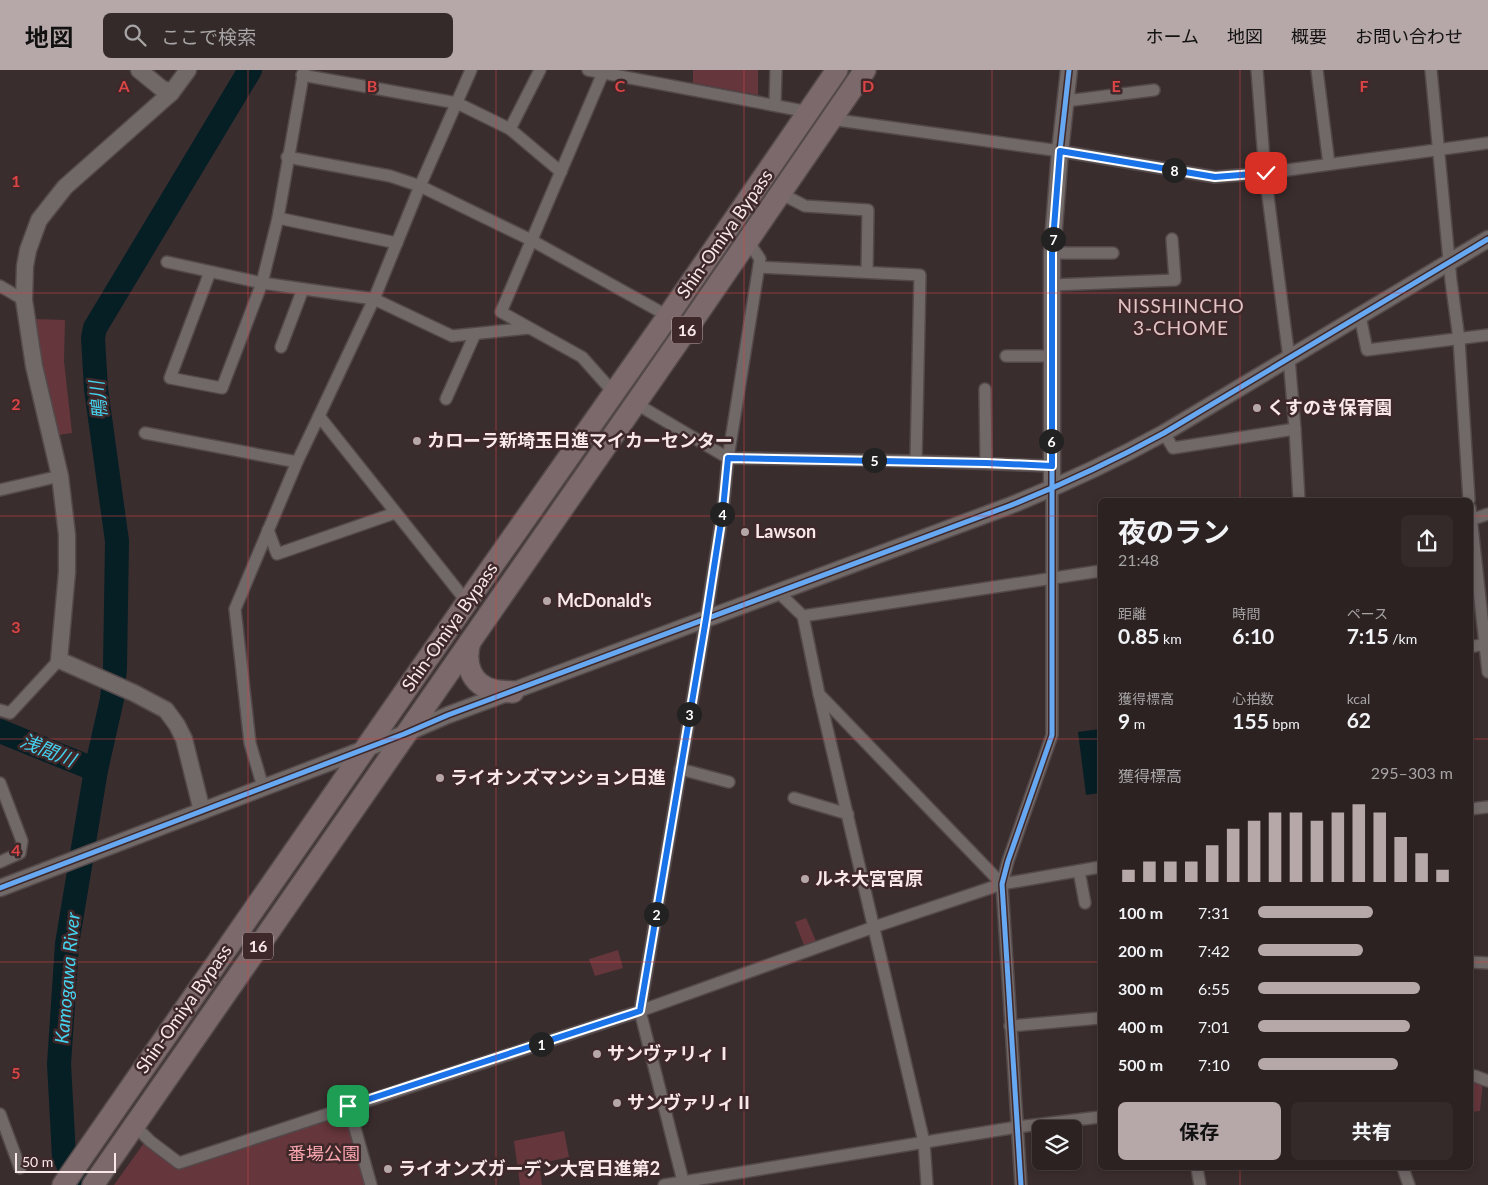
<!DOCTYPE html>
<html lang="ja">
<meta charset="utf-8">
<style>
body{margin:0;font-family:Lato,"Noto Sans JP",sans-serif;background:#342a2a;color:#f1f3f6;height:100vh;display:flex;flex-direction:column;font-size:19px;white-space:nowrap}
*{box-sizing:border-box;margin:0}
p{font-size:16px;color:#a6a4a5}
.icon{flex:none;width:28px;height:28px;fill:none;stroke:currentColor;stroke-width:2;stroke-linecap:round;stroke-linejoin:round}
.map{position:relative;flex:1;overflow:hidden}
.sheet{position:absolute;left:1098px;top:428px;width:375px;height:672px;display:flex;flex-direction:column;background:#2c2222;border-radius:8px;box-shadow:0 2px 8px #0003,0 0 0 1px #483f40}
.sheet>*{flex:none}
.controls{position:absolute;left:1032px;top:1050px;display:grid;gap:10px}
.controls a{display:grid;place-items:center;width:50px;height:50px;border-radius:8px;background:#2c2222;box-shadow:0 2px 8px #0003,0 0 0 1px #483f40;font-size:25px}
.scale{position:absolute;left:15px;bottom:12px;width:101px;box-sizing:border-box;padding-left:5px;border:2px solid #f8e8e9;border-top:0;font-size:14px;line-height:18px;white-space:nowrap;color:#f8e8e9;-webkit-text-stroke:4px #3f282a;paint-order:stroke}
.pin{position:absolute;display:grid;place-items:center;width:42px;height:42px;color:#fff;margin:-21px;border-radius:10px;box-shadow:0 2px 8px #0006}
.km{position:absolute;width:25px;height:25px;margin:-12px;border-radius:50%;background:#222;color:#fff;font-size:14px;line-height:25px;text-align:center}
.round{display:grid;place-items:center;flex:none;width:52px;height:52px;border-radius:8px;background:#342a2a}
.summary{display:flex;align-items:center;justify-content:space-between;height:85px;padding:0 20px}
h1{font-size:28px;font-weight:700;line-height:38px}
.stats{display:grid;grid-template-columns:repeat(3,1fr);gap:8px;height:85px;padding:5px 20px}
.stats div{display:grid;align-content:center}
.stats b{font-size:21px;font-weight:700}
.stats small{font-size:14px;font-weight:400}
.stats p{font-size:14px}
.chart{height:140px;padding:10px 20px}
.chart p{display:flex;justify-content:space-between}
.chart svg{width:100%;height:90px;margin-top:5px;stroke:#b6a7a8;stroke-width:6}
.cta{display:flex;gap:10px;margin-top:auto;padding:10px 20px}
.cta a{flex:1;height:58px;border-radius:8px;background:#b6a7a8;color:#111;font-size:20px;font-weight:700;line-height:58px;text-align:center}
.cta a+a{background:#342a2a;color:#f1f3f6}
ul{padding:0 20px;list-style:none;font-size:16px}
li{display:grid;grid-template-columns:80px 60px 1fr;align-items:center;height:38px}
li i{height:12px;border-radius:6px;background:#b6a7a8}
header{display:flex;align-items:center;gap:30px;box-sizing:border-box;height:70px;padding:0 25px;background:#b6a7a8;color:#111}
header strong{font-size:24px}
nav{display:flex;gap:28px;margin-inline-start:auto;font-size:18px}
.search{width:350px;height:45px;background:#342a2a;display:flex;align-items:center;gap:12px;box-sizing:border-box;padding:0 18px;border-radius:8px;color:#a6a4a5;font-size:19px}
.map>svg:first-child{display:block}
.green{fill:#65363b}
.water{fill:#061f25}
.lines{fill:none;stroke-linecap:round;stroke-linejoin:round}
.river{stroke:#061f25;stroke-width:24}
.street-casing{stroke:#54494a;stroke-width:14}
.secondary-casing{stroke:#54494a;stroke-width:19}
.highway-casing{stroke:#54494a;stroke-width:24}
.street{stroke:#716868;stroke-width:11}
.secondary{stroke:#716868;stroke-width:16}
.highway{stroke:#7b696b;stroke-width:21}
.cycleway-casing{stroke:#3f282a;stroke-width:8}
.cycleway{stroke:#66a8f1;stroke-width:5}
.route-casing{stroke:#fff;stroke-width:10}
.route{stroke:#1a73e8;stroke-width:6}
.grid{fill:none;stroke:#db4545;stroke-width:1;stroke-opacity:0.55}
.poi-dot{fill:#b6a7a8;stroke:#3f282a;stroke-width:2}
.labels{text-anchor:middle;stroke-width:5;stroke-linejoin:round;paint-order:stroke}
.shield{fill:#3f282a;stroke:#c0aeb0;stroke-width:1}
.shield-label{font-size:16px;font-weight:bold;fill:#f8e8e9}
.street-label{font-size:18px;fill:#f8e8e9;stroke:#3f282a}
.poi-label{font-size:18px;font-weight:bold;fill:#f8e8e9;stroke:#3f282a;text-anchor:start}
.park-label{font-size:18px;fill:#f8a5ad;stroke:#3f282a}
.neighbourhood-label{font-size:19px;letter-spacing:1px;fill:#e1c3c4;stroke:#3f282a}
.water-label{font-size:19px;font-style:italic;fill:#45d2ef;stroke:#3f282a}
.grid-label{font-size:16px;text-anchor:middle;font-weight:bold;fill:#db4545;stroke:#3f282a;stroke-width:5;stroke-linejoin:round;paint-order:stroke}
</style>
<header>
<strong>地図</strong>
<div class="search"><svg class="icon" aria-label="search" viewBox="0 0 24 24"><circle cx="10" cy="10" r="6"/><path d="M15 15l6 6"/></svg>ここで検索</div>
<nav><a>ホーム</a><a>地図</a><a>概要</a><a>お問い合わせ</a></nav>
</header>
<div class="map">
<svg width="1488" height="1115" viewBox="0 0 1488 1115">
<rect width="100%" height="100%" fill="#3a2d2e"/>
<g class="green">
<polygon points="693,0 758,0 758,25 693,13"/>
<polygon points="35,249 65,250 64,291 72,363 58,365 42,297"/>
<polygon points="806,848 816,871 804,875 795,852"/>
<polygon points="618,880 623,898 595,906 589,889"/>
<polygon points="1470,1011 1483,1011 1480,1041 1470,1042"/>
<polygon points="336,1048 348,1052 365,1115 114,1115 144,1073 180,1098"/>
<polygon points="564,1061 569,1087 539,1094 542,1115 520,1115 514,1071"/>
</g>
<polygon class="water" points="1100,659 1100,723 1086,725 1078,662"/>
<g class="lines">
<g class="river">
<polyline points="0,661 96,700"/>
<polyline points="78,1115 64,1086 59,994 67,874 96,700 112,629 115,598 117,471 96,319 93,268 95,258 250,0"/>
</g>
<g class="street-casing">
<g id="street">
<polyline points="588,0 809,42"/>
<polyline points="1257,0 1265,103 1289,288 1295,359 1299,430"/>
<polyline points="1317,0 1329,94"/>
<polyline points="1431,0 1451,211 1459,269 1469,430"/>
<polyline points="603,3 501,242 582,287 614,323"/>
<polyline points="302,5 457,33 510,59 561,102"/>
<polyline points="1066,31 1154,20"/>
<polyline points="775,35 776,0"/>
<polyline points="830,49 1060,81 1215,107 1265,103 1488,73"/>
<polyline points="510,59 540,0"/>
<polyline points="287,87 390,106 420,116 531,170 668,246"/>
<polyline points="780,123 805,136 868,140 867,202"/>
<polyline points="278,148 397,173"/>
<polyline points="1052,183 1113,183"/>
<polyline points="167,192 262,213 374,229 452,266 529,258"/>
<polyline points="759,197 920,205 916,391"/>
<polyline points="210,202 170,308 222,318 262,213 278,148 304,0"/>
<polyline points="1052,215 1175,210 1172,169"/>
<polyline points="0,216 24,230"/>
<polyline points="1360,246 1367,280 1488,265"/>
<polyline points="281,277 303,219"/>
<polyline points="1006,286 1051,286"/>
<polyline points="985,319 986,393"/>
<polyline points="446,329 475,264"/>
<polyline points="635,333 728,388 916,391 1052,396"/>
<polyline points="319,346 374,229 420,116 471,0"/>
<polyline points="145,363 297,392"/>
<polyline points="1164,363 1173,378 1295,359"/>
<polyline points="0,420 60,406"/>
<polyline points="1470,438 1488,602"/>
<polyline points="1470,450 1488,444"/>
<polyline points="268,460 277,484 395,443"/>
<polyline points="778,522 803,546 1100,501"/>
<polyline points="803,546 819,624 924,1072 927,1115"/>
<polyline points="1470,577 1485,574"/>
<polyline points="819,624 1002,814"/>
<polyline points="0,640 10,643 59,590"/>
<polyline points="680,699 729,712"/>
<polyline points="0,713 22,771 20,783 0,792"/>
<polyline points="263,717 250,673 235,539 297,392 319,346 467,532"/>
<polyline points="794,728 848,744"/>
<polyline points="1470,739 1488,737"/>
<polyline points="1079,801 1085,833"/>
<polyline points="1470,892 1488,893"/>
<polyline points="1010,956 1100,948"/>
<polyline points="1470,1006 1475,1006 1488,1011"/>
<polyline points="349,1037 371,1115"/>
<polyline points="0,1044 20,1098"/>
<polyline points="134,1055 150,1071 179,1093 640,941 874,857 1002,814 1100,797"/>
<polyline points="1197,1098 1200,1115"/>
<polyline points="1403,1098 1409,1115"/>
<polyline points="664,1115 1017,1057 1100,1047"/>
<polyline points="684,1115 640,941 706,549 723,439 728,388 760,189 748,171"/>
<polyline points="1021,1115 1002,814 1008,791 1052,665 1052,419"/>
</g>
</g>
<g class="secondary-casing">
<g id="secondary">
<polyline points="139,0 161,18 171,23"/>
<polyline points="188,0 171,23 65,117 39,150 28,180 25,196 24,230 34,296 60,406 67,465 67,502 59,590 134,623 166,640 177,655 184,669 202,741"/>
<polyline points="1052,419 1052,183 1060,81 1069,0"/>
<path d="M0,818L404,664L448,645L1009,436C1064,414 1113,391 1164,363L1488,169"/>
</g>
</g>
<g class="highway-casing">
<g id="highway">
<path d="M470,572C464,592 470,614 493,620C499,622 506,621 513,622"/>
<polyline points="63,1115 467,532 668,246 837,0"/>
<polyline points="93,1115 692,252 865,0"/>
</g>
</g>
<use href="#street" class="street"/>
<use href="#secondary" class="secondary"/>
<use href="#highway" class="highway"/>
<g class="cycleway-casing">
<g id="cycleway">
<path d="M0,818L404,664L448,645L1009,436C1064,414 1113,391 1164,363L1488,169"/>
<polyline points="1021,1115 1002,814 1008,791 1052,665 1052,183 1060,81 1069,0"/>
</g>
</g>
<use href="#cycleway" class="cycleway"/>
</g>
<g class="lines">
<g class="route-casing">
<polyline id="route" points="348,1036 640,941 706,549 723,439 728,388 986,393 1052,396 1052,183 1060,81 1215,107 1266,103"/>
</g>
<use href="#route" class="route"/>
</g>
<path class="grid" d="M248,0V1115M496,0V1115M744,0V1115M992,0V1115M1240,0V430M0,223H1488M0,446H1100M1470,446H1488M0,669H1100M1470,669H1488M0,892H1100M1470,892H1488M1240,1098V1115"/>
<g class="poi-dot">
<circle cx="1257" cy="338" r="5"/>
<circle cx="417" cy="371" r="5"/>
<circle cx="745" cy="462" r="5"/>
<circle cx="547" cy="531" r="5"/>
<circle cx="440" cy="708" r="5"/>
<circle cx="805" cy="809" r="5"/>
<circle cx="597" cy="984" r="5"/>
<circle cx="617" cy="1033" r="5"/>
<circle cx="388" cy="1099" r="5"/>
</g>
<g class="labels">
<g class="shield">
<rect x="672" y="246.5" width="30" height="27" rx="4"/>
<rect x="243" y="862.5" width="30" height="27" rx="4"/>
</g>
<g class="shield-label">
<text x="687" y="266">16</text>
<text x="258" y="882">16</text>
</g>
<g class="street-label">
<text transform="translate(725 164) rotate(-55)" y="6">Shin-Omiya Bypass</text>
<text transform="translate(450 557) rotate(-55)" y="6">Shin-Omiya Bypass</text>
<text transform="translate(184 939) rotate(-55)" y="6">Shin-Omiya Bypass</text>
</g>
<g class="poi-label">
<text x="1267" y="344">くすのき保育園</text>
<text x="427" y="377">カローラ新埼玉日進マイカーセンター</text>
<text x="755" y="468">Lawson</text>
<text x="557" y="537">McDonald's</text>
<text x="450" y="714">ライオンズマンション日進</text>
<text x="815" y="815">ルネ大宮宮原</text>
<text x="607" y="990">サンヴァリィⅠ</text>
<text x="627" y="1039">サンヴァリィⅡ</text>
<text x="398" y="1105">ライオンズガーデン大宮日進第2</text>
</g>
<g class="park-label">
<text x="324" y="1090">番場公園</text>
</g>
<g class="neighbourhood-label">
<text x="1181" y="243">NISSHINCHO<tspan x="1181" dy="22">3-CHOME</tspan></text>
</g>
<g class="water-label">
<text transform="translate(98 330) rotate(-96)" y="7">鴨川</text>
<text transform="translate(48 680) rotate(22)" y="7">浅間川</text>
<text transform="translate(67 908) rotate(-85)" y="7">Kamogawa River</text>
</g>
</g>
<g class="grid-label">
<text x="124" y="22">A</text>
<text x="372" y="22">B</text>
<text x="620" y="22">C</text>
<text x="868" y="22">D</text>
<text x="1116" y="22">E</text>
<text x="1364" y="22">F</text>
<text x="16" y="117">1</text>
<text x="16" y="340">2</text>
<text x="16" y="563">3</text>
<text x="16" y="786">4</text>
<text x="16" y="1009">5</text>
</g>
</svg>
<div class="controls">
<a><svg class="icon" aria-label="layers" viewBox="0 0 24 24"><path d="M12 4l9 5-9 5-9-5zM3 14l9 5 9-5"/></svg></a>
</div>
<div class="scale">50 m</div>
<div class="pin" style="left:348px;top:1036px;background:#1e9e55"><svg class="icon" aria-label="arrive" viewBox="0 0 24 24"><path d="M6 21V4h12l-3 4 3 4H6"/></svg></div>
<div class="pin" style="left:1266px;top:103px;background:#d93025"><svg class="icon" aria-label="check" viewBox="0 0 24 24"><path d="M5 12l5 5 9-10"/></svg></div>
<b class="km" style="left:541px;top:974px">1</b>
<b class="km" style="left:656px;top:844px">2</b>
<b class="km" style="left:689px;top:644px">3</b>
<b class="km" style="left:722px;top:444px">4</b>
<b class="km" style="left:874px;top:390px">5</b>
<b class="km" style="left:1051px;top:371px">6</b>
<b class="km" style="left:1053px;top:169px">7</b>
<b class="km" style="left:1174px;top:100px">8</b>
<section class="sheet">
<div class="summary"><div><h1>夜のラン</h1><p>21:48</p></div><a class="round"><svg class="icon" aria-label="share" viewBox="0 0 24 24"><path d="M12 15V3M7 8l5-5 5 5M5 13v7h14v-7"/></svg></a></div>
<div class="stats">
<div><p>距離</p><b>0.85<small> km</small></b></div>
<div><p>時間</p><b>6:10</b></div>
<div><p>ペース</p><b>7:15<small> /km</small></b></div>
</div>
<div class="stats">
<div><p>獲得標高</p><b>9<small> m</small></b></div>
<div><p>心拍数</p><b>155<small> bpm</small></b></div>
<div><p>kcal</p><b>62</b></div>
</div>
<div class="chart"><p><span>獲得標高</span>295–303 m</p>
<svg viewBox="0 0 160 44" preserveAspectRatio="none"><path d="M5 44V38M15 44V34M25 44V34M35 44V34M45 44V26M55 44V18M65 44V14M75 44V10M85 44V10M95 44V14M105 44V10M115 44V6M125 44V10M135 44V22M145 44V30M155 44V38"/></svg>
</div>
<ul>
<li><b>100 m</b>7:31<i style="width:59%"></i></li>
<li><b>200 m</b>7:42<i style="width:54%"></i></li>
<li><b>300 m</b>6:55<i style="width:83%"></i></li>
<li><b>400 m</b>7:01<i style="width:78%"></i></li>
<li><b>500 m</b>7:10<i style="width:72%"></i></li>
</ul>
<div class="cta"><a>保存</a><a>共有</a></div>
</section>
</div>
